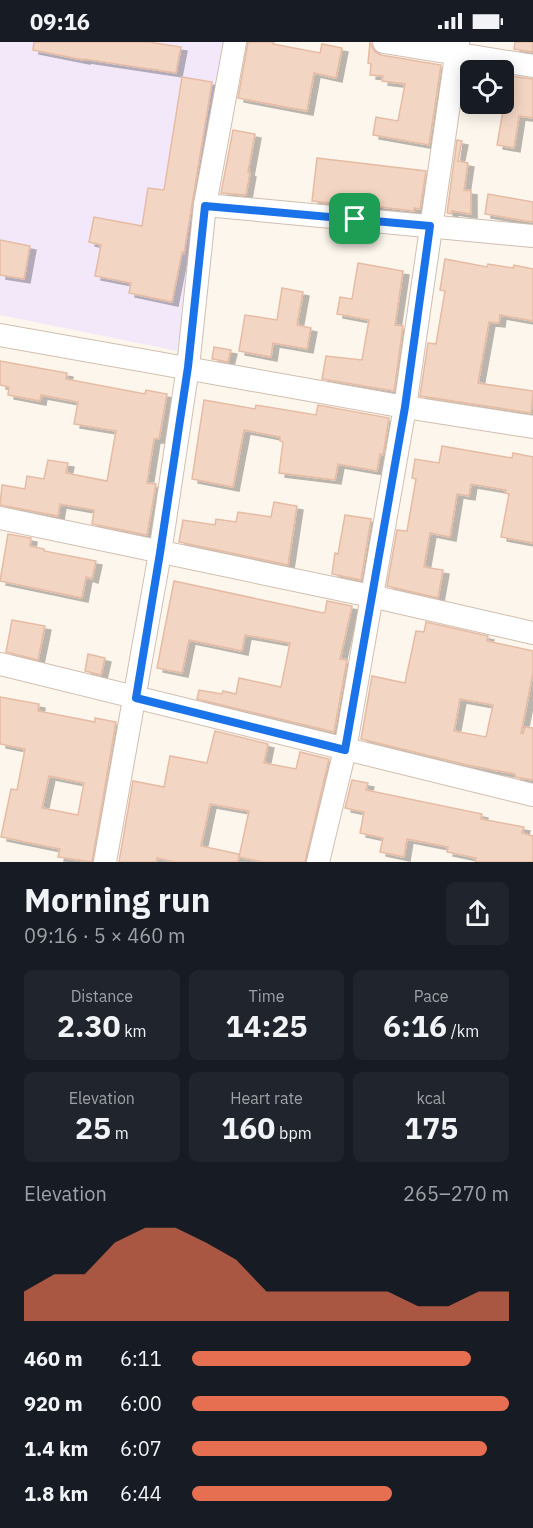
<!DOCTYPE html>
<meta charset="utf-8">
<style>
body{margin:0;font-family:"IBM Plex Sans",sans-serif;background:#20242c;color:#f1f3f6;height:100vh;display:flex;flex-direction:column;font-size:22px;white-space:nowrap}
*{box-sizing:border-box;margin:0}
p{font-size:20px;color:#9ea1a6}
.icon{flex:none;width:33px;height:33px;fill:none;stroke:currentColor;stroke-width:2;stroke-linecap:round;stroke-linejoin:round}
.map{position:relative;height:820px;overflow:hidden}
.side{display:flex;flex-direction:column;background:#171b24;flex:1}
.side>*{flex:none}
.fabs{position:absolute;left:460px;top:18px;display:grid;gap:12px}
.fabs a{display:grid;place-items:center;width:54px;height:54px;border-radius:9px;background:#171b24;box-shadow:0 3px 15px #0003;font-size:30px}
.pin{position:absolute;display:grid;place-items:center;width:51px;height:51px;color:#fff;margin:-26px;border-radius:12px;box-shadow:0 3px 9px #0006}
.round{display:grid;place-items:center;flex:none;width:63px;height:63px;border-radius:9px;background:#20242c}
.head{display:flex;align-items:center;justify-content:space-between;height:102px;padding:0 24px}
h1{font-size:33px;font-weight:700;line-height:45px}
.figures{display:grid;grid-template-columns:repeat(3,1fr);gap:9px;height:102px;padding:6px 24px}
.figures div{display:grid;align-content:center;border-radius:9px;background:#20242c;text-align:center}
.figures b{font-size:30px;font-weight:700}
.figures small{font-size:16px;font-weight:400}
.figures p{font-size:16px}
.chart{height:168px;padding:12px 24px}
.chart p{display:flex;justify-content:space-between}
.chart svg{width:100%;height:108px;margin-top:6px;fill:#e76f51;opacity:.7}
ul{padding:0 24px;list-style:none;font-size:20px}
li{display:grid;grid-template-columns:96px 72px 1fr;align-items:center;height:45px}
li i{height:15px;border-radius:8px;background:#e76f51}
.status{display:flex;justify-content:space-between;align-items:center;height:42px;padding:0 30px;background:#171b24;direction:ltr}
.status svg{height:16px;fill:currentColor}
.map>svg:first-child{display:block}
.education{fill:#f3e8fa}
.building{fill:#f3d5c3;stroke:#e6bba3;stroke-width:1.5;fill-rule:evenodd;filter:url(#shadow)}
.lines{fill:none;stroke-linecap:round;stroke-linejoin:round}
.street-casing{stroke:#d1beb0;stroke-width:24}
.street{stroke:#fff;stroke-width:22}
.route-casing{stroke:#fff;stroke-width:12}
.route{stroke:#1a73e8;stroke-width:8}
</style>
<div class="status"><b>09:16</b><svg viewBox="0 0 49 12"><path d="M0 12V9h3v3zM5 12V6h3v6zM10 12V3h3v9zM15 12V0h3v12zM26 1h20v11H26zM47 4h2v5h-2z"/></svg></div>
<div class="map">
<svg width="533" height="820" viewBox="0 0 533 820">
<defs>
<filter id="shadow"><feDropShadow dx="6" dy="4" stdDeviation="0" flood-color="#0004"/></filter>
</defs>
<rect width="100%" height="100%" fill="#fdf6ec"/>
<polygon class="education" points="0,0 225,0 177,309 0,273"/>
<g class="building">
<polygon points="34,0 149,0 181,5 176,31 84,17 84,18 33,8"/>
<polygon points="248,0 274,0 273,2 320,11 322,2 342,6 336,36 314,31 307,69 238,56"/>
<polygon points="370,0 375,10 381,13 441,23 429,103 373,93 376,75 398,79 405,42 382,39 383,34 370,33 371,22 368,21"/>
<polygon points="515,0 533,0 533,10 514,7"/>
<polygon points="468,27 471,28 471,53 464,52"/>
<polygon points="509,34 533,37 533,76 519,74 514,106 497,103"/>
<polygon points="182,35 212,40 184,211 182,210 172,260 129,251 131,241 95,234 101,203 89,200 94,175 142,184 148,146 164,148"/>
<polygon points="233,88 255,92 248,130 250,131 246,153 221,151"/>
<polygon points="457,98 462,99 458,119 468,121 464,148 471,149 471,172 452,169 452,172 447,171"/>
<polygon points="317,116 426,129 420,167 414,166 414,169 338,160 338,162 312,159"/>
<polygon points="488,152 533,160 533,180 485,172"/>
<polygon points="0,198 30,204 24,237 0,233"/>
<polygon points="445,217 487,225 488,222 513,226 514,223 533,227 533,279 500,273 499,281 489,280 478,341 533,349 531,371 420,354 428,301 436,302 445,249 440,248"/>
<polygon points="358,221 403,229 395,283 403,284 394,349 322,337 326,314 362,318 369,278 337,272 340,255 352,257"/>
<polygon points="282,246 303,250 297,283 311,286 307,307 273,301 271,315 239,309 245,273 277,278"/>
<polygon points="214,305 231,308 228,320 212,317"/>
<polygon points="0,319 67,331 66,337 145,352 146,348 167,352 159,397 154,397 147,441 156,442 147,493 92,482 94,468 60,462 58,474 0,463 2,443 25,447 27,434 44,437 48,418 68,421 66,431 107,439 116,389 74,382 78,360 41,353 40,359 8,353 9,345 0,343"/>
<polygon points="204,358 255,367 256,363 316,373 318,363 389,376 383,413 380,412 377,429 338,422 335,438 279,431 283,400 280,399 280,395 244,388 233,445 192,437"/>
<polygon points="442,404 512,416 513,411 533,415 533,501 501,495 509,452 505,451 506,448 471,442 469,454 457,452 450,495 430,491 424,525 443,528 438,556 387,544 397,488 407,489 416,437 412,436 415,417 439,421"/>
<polygon points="274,460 297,464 288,523 179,500 183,478 215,483 216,477 236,480 238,470 271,475"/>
<polygon points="345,473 371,477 361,538 332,532 335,511 338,512"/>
<polygon points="8,492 31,496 30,504 44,507 44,509 96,519 92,537 86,535 82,556 0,539"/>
<polygon points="174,539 323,571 325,570 327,559 352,564 340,617 347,618 334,690 197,657 199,648 222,652 223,649 236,652 239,636 281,645 290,601 245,593 242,609 189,598 182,631 157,626"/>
<polygon points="12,578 45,584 38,618 6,610"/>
<path d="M426,580L488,594L487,599L533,609V631L521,691L523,692L525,685L533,686V738L515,735V732L467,723L361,697L372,634L405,641L416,589L424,590ZM460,657L493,663L486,695L454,689Z"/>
<polygon points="88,612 105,616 101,633 85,629"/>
<path d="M0,655L39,662L38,669L95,680V676L116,680L92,820L58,815L60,807L1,795L11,747L17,748L25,707L0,702ZM49,734L84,741L78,773L42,766Z"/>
<polygon points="215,689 268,702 264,721 296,727 300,710 329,717 305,820 263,820 239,815 249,769 210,762 201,804 239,812 238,820 175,820 157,816 156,820 119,820 133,739 164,745 170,714 207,721"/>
<polygon points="352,738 368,741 366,748 482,772 481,777 524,785 522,791 533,794 533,820 475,820 476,816 447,810 448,805 407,797 404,815 380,810 383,796 360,791 364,770 345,766"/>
</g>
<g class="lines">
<g class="street-casing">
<g id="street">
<polyline points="384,0 533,24"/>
<polyline points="205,163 533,194"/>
<polyline points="0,293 405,365 533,385"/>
<polyline points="0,476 371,554 533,591"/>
<polyline points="0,622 533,753"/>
<polyline points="105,820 160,511 188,325 205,163 235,0"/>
<polyline points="318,820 345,708 405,365 458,0"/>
</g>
</g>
<use href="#street" class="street"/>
</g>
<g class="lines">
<g class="route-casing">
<polygon id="route" points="205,164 430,184 405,365 345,708 136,656 160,511 188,325"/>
</g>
<use href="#route" class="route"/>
</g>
</svg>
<div class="fabs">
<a><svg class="icon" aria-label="locate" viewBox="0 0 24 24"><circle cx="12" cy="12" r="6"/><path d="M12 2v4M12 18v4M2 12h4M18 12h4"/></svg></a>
</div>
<div class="pin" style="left:355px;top:177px;background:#1e9e55"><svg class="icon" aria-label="arrive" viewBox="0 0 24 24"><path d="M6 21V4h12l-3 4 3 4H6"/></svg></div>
</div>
<section class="side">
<div class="head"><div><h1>Morning run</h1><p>09:16 · 5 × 460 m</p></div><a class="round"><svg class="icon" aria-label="share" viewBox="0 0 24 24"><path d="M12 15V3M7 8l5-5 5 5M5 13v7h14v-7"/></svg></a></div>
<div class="figures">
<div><p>Distance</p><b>2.30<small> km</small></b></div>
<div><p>Time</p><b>14:25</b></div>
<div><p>Pace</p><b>6:16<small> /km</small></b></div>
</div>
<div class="figures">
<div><p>Elevation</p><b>25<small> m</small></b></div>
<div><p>Heart rate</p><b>160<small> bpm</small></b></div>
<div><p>kcal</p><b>175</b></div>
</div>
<div class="chart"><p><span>Elevation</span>265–270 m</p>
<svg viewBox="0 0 160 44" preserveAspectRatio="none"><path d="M0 44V32L10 25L20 25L30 12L40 6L50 6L60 12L70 19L80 32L90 32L100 32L110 32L120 32L130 38L140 38L150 32L160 32V44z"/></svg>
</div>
<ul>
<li><b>460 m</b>6:11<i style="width:88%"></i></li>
<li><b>920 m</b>6:00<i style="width:100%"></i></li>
<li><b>1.4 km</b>6:07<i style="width:93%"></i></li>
<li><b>1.8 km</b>6:44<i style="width:63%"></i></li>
</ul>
</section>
